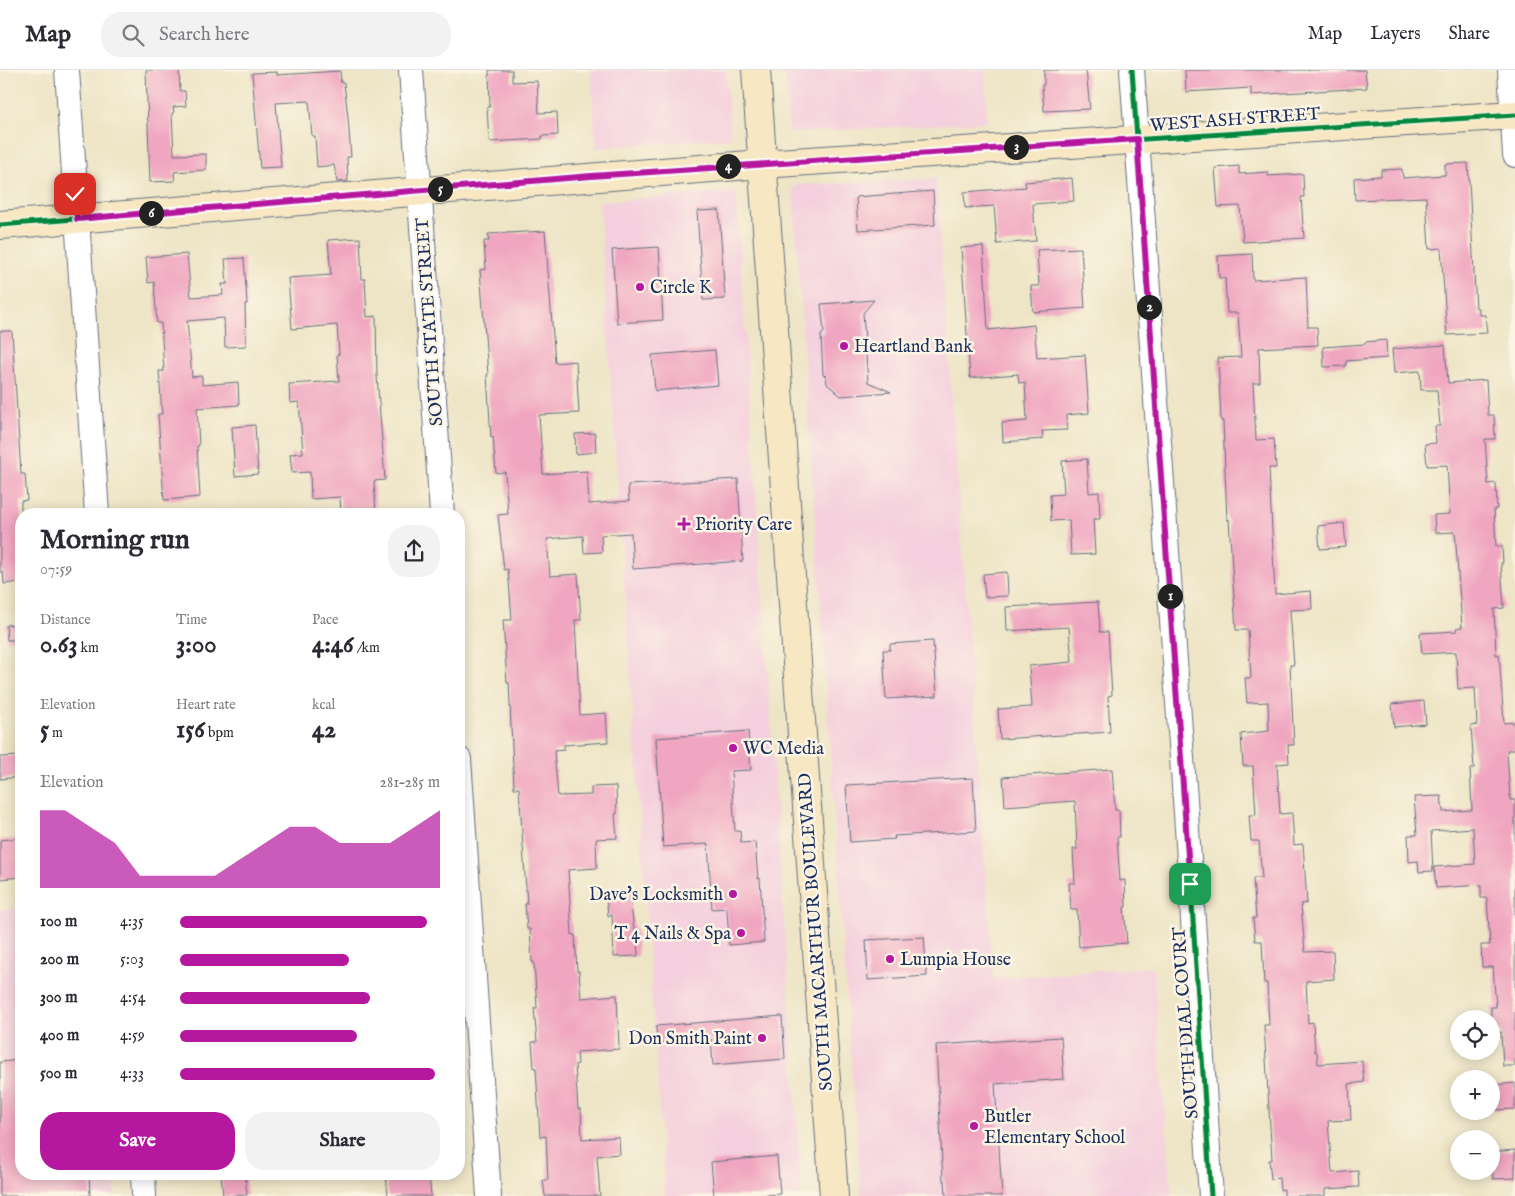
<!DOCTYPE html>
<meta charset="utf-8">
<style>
body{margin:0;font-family:"IM FELL English",serif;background:#f2f2f3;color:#2b2b33;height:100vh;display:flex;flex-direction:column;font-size:19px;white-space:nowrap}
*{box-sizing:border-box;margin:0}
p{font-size:16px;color:#7c7c81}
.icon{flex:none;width:28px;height:28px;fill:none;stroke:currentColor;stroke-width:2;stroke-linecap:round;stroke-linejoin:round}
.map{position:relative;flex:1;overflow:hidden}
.sheet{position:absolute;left:15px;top:438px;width:450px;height:672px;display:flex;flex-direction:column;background:#fff;border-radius:20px;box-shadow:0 2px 12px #0003}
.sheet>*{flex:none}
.fabs{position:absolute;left:1450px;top:940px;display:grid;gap:10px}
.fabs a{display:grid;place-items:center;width:50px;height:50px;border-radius:50%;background:#fff;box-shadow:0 2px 12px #0003;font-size:25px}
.pin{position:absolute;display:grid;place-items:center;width:42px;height:42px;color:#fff;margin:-21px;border-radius:10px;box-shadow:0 2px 8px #0006}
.km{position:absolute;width:25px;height:25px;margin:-12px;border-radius:50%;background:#222;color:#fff;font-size:14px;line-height:25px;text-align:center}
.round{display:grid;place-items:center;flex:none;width:52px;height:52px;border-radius:20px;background:#f2f2f3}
.headline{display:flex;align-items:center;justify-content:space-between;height:85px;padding:0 25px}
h1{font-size:28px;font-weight:700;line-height:38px}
.metrics{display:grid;grid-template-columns:repeat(3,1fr);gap:8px;height:85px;padding:5px 25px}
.metrics div{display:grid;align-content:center}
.metrics b{font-size:25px;font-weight:700}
.metrics small{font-size:14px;font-weight:400}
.metrics p{font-size:14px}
.chart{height:140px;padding:10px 25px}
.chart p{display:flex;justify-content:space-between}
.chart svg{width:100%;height:90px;margin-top:5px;fill:#b5179e;opacity:.7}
.cta{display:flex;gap:10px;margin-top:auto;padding:10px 25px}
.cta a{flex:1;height:58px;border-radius:20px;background:#b5179e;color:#fff;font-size:20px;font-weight:700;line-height:58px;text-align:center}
.cta a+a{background:#f2f2f3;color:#2b2b33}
ul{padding:0 25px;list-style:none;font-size:16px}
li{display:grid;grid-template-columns:80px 60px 1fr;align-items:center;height:38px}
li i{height:12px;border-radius:6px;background:#b5179e}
header{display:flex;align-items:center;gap:30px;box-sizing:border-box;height:70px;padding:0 25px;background:#fff;border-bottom:1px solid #e1e1e2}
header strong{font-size:24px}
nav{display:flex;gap:28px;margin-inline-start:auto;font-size:18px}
.search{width:350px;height:45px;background:#f2f2f3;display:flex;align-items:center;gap:12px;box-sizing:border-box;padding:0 18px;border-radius:20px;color:#7c7c81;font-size:19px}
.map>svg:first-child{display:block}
.built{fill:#f4cfdd}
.building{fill:#f0a6c0}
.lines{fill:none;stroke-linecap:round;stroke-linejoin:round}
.street-casing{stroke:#656f82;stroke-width:26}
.secondary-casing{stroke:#656f82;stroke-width:30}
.street{stroke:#fff;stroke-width:24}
.secondary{stroke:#f7e8c3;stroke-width:28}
.cycleway-casing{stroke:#fcf5e5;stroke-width:8}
.cycleway{stroke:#00873e;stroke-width:5}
.route-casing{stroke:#fff;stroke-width:10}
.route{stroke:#b5179e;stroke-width:6}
.poi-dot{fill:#b5179e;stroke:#fcf5e5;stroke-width:2}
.labels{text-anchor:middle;stroke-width:5;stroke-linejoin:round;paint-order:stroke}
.street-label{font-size:18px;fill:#1b2f5e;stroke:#fcf5e5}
.poi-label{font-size:18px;fill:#1b2f5e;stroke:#fcf5e5;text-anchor:start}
</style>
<header>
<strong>Map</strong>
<div class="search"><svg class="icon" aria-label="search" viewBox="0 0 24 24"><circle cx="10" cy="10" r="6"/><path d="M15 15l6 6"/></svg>Search here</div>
<nav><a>Map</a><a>Layers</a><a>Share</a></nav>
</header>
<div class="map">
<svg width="1515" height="1126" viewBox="0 0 1515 1126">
<rect width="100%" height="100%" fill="#fcf5e5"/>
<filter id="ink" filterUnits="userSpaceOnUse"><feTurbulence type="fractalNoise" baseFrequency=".02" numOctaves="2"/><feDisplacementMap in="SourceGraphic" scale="10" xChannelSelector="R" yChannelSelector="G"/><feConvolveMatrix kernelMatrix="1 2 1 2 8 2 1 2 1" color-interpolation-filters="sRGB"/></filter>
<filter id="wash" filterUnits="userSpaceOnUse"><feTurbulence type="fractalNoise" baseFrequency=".0096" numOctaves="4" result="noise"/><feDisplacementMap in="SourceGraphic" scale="20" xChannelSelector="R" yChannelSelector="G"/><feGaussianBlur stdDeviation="1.12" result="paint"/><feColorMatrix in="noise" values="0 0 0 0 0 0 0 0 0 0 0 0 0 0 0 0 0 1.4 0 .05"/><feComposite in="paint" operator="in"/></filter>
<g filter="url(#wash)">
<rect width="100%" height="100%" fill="#eee5c6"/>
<g class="built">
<polygon points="591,0 726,0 730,68 596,78"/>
<polygon points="785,0 985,0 987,52 789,63"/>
<polygon points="936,109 993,908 1153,897 1172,1126 861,1126 846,918 793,118 796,115"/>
<polygon points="736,121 802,1126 665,1126 599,132"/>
<polygon points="21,838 21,1104 114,1104 115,1126 0,1126 0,840"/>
</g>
<g id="blocks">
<g class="building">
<polygon points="146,0 179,0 180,21 185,21 186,36 173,37 174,42 172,43 174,85 206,84 206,100 174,102 175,111 150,112"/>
<polygon points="489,0 512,0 512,12 537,11 539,43 557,42 558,65 542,66 542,69 489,72 487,37 490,37"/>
<polygon points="1044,0 1086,0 1090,39 1044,41 1042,15 1044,15"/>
<polygon points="1185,0 1365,0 1367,18 1251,25 1251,18 1186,22"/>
<polygon points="340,1 341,13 344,13 348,47 351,87 347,87 348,111 337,112 334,95 317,97 315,66 312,66 309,31 276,33 281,97 260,98 252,3 277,2 277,5"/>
<polygon points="1468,93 1476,238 1479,238 1479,245 1485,245 1487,263 1447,265 1441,178 1429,179 1426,127 1355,130 1354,108 1381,106 1381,100 1402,99 1403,108 1445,105 1445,94"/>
<polygon points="1239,96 1239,104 1268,102 1268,106 1303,104 1304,127 1301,127 1304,168 1243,172 1240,136 1218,137 1215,98"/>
<polygon points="1072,108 1074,131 1033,134 1036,171 997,174 994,136 965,138 964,122 1026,117 1025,112"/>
<polygon points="933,121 935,155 858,160 856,127"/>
<polygon points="719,140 725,229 703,230 697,141"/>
<polygon points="545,161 555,293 576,291 579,343 539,345 543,404 587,401 589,434 629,431 628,415 738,409 743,491 633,499 631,463 601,465 602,482 584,483 583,466 547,469 550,506 578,504 581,550 575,550 580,645 606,643 608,672 564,675 564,680 554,681 558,726 591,725 591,717 616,716 617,744 615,744 617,768 596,769 597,798 568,800 572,865 575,865 577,901 579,901 581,928 617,925 619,979 577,982 578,994 575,995 578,1039 581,1039 582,1069 619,1067 620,1084 597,1086 600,1126 545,1126 543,1110 548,1110 546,1066 540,1067 536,998 534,998 532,972 537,972 534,938 537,938 534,892 532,892 530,859 527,859 525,834 527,834 519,718 514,718 509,613 507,613 503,550 512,550 508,499 504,500 498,445 508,444 505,402 496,403 493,367 491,367 487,305 488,305 480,200 486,199 484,171 489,171 488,164"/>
<polygon points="360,168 362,209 365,209 367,247 376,246 377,306 385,410 374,411 376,444 341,444 340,427 311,429 310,402 292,403 290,384 303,383 299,332 290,333 289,314 339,311 337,285 339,284 337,255 292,259 288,208 331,205 328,170"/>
<polygon points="983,176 988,260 1034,255 1037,288 1085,285 1089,343 1066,345 1067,360 1042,361 1043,369 1003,372 1002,353 1027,351 1025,312 1019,313 1018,304 970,308 961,178"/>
<polygon points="659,177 663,250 617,253 612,180"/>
<polygon points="1081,178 1085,238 1033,242 1031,216 1039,216 1037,180"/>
<polygon points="187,184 191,227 223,225 222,214 227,214 225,189 244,188 247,234 245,234 246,276 225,277 224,248 187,251 192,307 202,306 202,315 238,312 239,335 197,338 199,376 197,376 200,427 164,430 158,344 162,344 159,301 164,301 161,253 157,253 154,212 148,213 146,187"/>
<polygon points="1252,184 1253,210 1306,207 1308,257 1317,257 1318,275 1259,278 1260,313 1253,313 1256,370 1274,369 1276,398 1269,398 1275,524 1311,521 1312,539 1290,540 1294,595 1290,595 1294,675 1288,675 1289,693 1277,694 1280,744 1292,743 1294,775 1303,774 1307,833 1301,834 1305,882 1333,881 1334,909 1306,911 1308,953 1313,952 1315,982 1317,982 1318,994 1362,991 1364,1012 1349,1014 1351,1050 1328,1051 1332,1103 1358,1101 1359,1117 1325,1119 1325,1126 1284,1126 1284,1119 1280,1120 1279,1108 1271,1109 1269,1090 1272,1090 1264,955 1269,955 1267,913 1264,913 1262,871 1255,871 1253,848 1256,848 1253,808 1262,808 1259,771 1251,771 1249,745 1256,745 1253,696 1243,696 1241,664 1269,661 1268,632 1247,633 1245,608 1251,608 1248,560 1236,560 1229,449 1227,450 1223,351 1221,351 1218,288 1241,287 1238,243 1227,243 1225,208 1219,208 1218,186"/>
<polygon points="874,230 863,243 868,312 891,322 841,326 827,314 826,306 823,305 821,265 824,262 821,234"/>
<polygon points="0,261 12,261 21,404 25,404 27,430 21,431 21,512 4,514 3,502 0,502"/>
<polygon points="1386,270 1387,288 1346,291 1346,296 1324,297 1323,277 1365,274 1365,272"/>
<polygon points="1445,275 1448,313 1486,310 1488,345 1494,345 1495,369 1485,369 1488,414 1496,413 1497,439 1494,439 1496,476 1502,476 1503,493 1501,493 1504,538 1494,539 1496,585 1499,584 1504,653 1514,652 1515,664 1515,680 1507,680 1510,730 1515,730 1515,996 1503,996 1501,962 1491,963 1491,937 1496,937 1493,897 1482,897 1481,875 1490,875 1487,828 1481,828 1481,815 1436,818 1434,797 1475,794 1473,758 1431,761 1433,801 1419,802 1418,791 1409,792 1408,765 1417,765 1414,727 1441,726 1443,742 1472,740 1470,699 1474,698 1471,656 1477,655 1475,618 1458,619 1456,582 1422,584 1420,563 1457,561 1456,558 1462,557 1455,462 1435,463 1434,445 1450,444 1447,395 1427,396 1425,374 1436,373 1435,356 1440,356 1437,320 1421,320 1420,301 1394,303 1392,279"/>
<polygon points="715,280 718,315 655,321 652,285"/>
<polygon points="255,355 258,404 235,406 232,357"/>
<polygon points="595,363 596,382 576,384 575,364"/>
<polygon points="1087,389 1089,423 1099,422 1100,449 1093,449 1095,484 1071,485 1069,450 1051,451 1050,425 1064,424 1062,391"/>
<polygon points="1344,453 1346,477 1320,479 1318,456"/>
<polygon points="1007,502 1008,526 985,527 983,504"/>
<polygon points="1098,532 1100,562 1108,562 1112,625 1108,626 1110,662 1000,669 998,639 1032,637 1029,596 1072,592 1069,557 1007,561 1006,537"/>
<polygon points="21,554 21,570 7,570 6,555"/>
<polygon points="933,571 937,626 886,629 883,580 890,580 890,574"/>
<polygon points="1424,631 1426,654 1394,657 1392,634"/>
<polygon points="748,661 751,700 731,701 735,761 740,761 741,773 755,772 758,809 760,808 764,872 729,875 727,838 712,839 708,774 663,777 656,668"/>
<polygon points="21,686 21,707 0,709 0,687"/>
<polygon points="1112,699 1115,740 1119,740 1120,767 1117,767 1120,811 1125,810 1126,837 1124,837 1127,873 1079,877 1077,840 1071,840 1069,813 1075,813 1073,779 1077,779 1075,731 1005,736 1003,707"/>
<polygon points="973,708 976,761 894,766 895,769 850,772 846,715"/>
<polygon points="21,768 21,807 0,809 0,770"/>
<polygon points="629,820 634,859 636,859 638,886 614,887 612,845 608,846 606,823"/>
<polygon points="924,867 927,906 868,910 866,870"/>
<polygon points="782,946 785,989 713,995 711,969 657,973 656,956"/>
<polygon points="1061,967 1064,1009 995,1014 1002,1126 946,1126 945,1111 943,1111 936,975"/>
<polygon points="21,990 21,1104 89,1104 90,1126 0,1126 0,992"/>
<polygon points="1515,1013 1515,1039 1494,1040 1493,1015"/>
<polygon points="1515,1080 1515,1108 1493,1109 1492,1082"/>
<polygon points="777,1086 780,1124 753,1126 714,1126 711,1092"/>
<polygon points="221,1104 245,1104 247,1125 223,1126"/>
<polygon points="386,1104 429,1104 431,1126 388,1126"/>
</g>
</g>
</g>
<g filter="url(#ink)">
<use href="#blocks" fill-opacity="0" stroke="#656f82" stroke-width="1"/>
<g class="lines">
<g class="street-casing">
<g id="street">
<polyline points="67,0 97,444"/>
<polyline points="411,0 442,444"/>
<polyline points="1132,0 1186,743 1211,1126"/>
<polyline points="1510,0 1515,85"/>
<polyline points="459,689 489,1126"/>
<polyline points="143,1104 144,1126"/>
</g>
</g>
<g class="secondary-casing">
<g id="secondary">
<polyline points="756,0 834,1126"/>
<polyline points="0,155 762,94 1515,45"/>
</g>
</g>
<use href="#street" class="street"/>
<use href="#secondary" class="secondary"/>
<g class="cycleway-casing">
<g id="cycleway">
<polyline points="1132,0 1186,743 1211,1126"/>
<polyline points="0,155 762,94 1515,45"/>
</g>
</g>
<use href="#cycleway" class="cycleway"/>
</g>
</g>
<g class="lines" filter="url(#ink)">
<g class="route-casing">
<polyline id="route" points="75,124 77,149 591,106 1137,69 1190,814"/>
</g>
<use href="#route" class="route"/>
</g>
<g class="poi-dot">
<circle cx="640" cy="217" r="5"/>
<circle cx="844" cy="276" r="5"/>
<path d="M681.5 446.5h5v5h5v5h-5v5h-5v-5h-5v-5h5z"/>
<circle cx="733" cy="678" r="5"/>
<circle cx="733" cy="824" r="5"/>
<circle cx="741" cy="863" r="5"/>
<circle cx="890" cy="889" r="5"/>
<circle cx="762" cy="968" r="5"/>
<circle cx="974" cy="1056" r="5"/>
</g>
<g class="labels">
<g class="street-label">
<text transform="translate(1235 49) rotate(-4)" y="6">WEST ASH STREET</text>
<text transform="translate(429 252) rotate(-94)" y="6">SOUTH STATE STREET</text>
<text transform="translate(815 862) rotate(-94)" y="6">SOUTH MACARTHUR BOULEVARD</text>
<text transform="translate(1185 953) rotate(-94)" y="6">SOUTH DIAL COURT</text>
</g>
<g class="poi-label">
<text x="650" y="223">Circle K</text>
<text x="854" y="282">Heartland Bank</text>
<text x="695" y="460">Priority Care</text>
<text x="743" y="684">WC Media</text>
<text x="723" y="830" text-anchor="end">Dave's Locksmith</text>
<text x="731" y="869" text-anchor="end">T 4 Nails &amp; Spa</text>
<text x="900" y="895">Lumpia House</text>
<text x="752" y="974" text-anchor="end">Don Smith Paint</text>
<text x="984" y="1052">Butler<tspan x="984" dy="21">Elementary School</tspan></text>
</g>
</g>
</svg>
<div class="fabs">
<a><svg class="icon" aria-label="locate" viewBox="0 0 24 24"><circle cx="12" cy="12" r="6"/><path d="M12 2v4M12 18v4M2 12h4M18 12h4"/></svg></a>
<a>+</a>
<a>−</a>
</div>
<div class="pin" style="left:1190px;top:814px;background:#1e9e55"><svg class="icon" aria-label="arrive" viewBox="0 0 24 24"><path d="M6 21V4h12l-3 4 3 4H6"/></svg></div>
<div class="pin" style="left:75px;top:124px;background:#d93025"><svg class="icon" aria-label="check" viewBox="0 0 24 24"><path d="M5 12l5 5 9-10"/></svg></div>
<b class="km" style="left:1170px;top:526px">1</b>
<b class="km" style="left:1149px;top:237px">2</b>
<b class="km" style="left:1016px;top:77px">3</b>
<b class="km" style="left:728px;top:96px">4</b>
<b class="km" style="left:440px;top:119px">5</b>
<b class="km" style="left:151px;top:143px">6</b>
<section class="sheet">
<div class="headline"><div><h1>Morning run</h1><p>07:59</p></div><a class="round"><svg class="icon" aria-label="share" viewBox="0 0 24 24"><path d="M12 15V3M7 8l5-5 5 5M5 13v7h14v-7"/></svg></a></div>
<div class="metrics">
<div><p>Distance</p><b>0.63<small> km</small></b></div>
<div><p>Time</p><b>3:00</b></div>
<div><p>Pace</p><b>4:46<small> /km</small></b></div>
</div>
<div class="metrics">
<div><p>Elevation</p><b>5<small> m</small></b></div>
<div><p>Heart rate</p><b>156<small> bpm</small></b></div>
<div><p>kcal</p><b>42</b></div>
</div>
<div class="chart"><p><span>Elevation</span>281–285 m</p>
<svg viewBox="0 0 160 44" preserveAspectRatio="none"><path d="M0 44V6L10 6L20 14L30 22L40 38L50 38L60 38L70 38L80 30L90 22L100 14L110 14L120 22L130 22L140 22L150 14L160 6V44z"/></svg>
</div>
<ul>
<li><b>100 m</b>4:35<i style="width:95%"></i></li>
<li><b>200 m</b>5:03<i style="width:65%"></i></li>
<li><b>300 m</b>4:54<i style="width:73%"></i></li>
<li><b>400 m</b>4:59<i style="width:68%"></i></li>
<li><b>500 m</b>4:33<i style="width:98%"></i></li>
</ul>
<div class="cta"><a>Save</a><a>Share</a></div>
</section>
</div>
